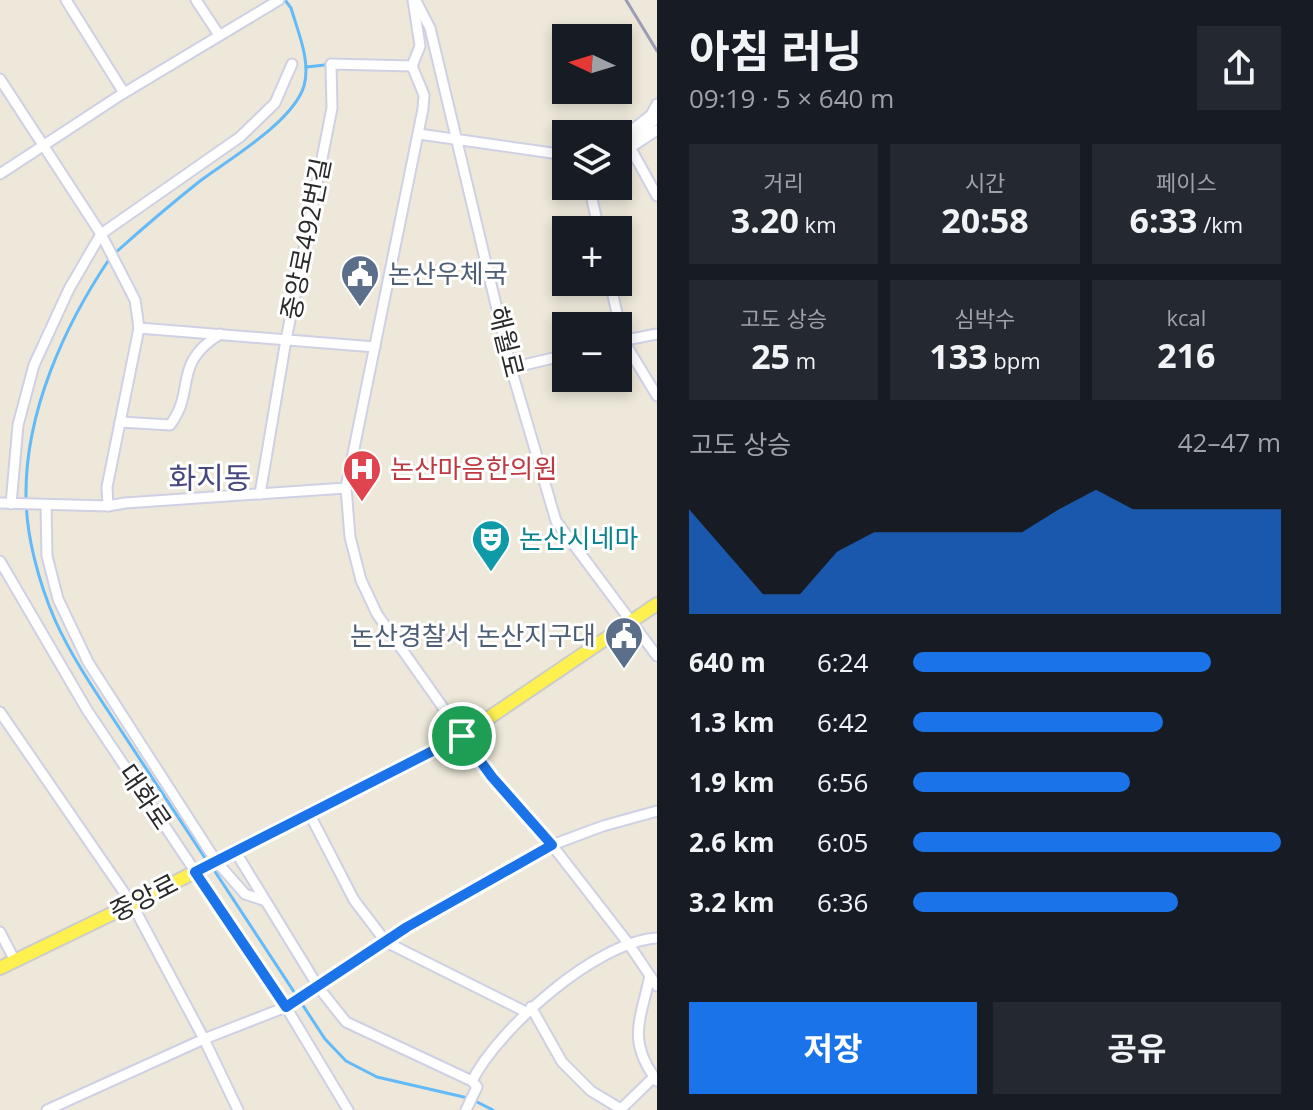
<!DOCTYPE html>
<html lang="ko">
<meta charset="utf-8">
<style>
body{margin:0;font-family:"Open Sans","Noto Sans KR",sans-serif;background:#242831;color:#f1f3f6;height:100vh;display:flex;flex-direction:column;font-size:30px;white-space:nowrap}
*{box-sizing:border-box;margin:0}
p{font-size:26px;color:#9ea1a6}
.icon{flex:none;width:44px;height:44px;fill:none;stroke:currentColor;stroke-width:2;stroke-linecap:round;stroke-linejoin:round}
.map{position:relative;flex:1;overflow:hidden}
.drawer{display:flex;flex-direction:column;background:#171b24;width:656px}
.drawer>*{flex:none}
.needle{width:52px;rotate:274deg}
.fabs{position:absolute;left:552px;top:24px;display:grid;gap:16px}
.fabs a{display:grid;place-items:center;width:80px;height:80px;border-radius:0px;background:#171b24;box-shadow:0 4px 12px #0003;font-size:40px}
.pin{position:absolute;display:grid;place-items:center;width:68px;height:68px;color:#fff;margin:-34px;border:4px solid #fff;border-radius:50%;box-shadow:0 2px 8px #0007}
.round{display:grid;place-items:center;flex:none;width:84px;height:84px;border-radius:0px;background:#242831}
.summary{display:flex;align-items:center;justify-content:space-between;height:136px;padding:0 32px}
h1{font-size:44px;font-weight:700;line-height:60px}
.metrics{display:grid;grid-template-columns:repeat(3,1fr);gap:12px;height:136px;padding:8px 32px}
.metrics div{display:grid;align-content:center;border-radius:0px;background:#242831;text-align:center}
.metrics b{font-size:34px;font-weight:700}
.metrics small{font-size:22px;font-weight:400}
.metrics p{font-size:22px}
.chart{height:224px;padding:16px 32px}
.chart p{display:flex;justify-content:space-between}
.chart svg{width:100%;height:144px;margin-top:8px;fill:#1a73e8;opacity:.7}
.primary-button{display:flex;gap:16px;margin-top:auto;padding:16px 32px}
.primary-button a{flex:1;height:92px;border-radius:0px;background:#1a73e8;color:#fff;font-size:32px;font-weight:700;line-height:92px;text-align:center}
.primary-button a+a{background:#242831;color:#f1f3f6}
ul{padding:0 32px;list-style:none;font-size:26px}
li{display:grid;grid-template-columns:128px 96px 1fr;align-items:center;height:60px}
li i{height:20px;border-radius:10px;background:#1a73e8}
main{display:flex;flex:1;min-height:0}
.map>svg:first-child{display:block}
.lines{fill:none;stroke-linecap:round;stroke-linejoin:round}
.stream{stroke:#63baf9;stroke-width:3}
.minor-casing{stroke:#cfd0e4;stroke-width:13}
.major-casing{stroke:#ccc;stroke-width:16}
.minor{stroke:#fff;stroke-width:9}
.major{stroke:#fdf04f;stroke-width:12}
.rail{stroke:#9d9cb6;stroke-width:3}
.route-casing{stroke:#fff;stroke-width:16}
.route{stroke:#1a73e8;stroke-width:10}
.labels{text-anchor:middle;stroke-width:6;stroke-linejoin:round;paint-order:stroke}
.street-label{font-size:26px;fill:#2a2a2a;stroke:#fff}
.service-label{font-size:26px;fill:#4e5e75;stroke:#fff;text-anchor:start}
.health-label{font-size:26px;fill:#be3a42;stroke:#fff;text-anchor:start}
.culture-label{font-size:26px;fill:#0d838f;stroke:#fff;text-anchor:start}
.quarter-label{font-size:30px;fill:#46477e;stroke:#fff}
</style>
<main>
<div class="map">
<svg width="657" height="1110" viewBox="0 0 657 1110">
<rect width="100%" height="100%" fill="#ede8da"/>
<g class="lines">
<g class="stream">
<polyline points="306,67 325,65"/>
<path d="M115,253C143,228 171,204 200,181C229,159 293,122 304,86C311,61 298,32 291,8L285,0"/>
<path d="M110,258C64,326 25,413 26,496C26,536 39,583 55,620C72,658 97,694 120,729C149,773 178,817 207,861"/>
<polyline points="212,867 325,1039 346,1061 377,1077 468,1098"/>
<polyline points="475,1101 493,1110"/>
</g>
<g class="minor-casing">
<g id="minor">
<polyline points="66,0 124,93"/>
<polyline points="196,0 219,35"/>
<polyline points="413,0 420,46 412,66 424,95 423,109 346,488 350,537 361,580 377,614 492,777 552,845 628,943 657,986"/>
<polyline points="416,1 430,28 511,368 556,521 657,656"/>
<polyline points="0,79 101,234 135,300 139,328 107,487 108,506"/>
<polyline points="419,134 566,155"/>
<polyline points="618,141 651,115 657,104"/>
<polyline points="618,148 626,145 657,118"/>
<polyline points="631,149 657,196"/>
<polyline points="625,151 657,130"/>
<polyline points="0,174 119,96 279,0"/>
<polyline points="589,186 599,230"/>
<polyline points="610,282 623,340 657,396"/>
<polyline points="139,328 375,347"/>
<polyline points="621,341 657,334"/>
<polyline points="511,368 566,355"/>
<path d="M120,422L170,425C197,389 171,365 220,334"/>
<polyline points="260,494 286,340 332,108 331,64 412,66"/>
<polyline points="0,503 108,506 125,503 346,488"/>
<polyline points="11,504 18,425 34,365 69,289 101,234 240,137 275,103 292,64"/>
<polyline points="46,505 47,556 58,599 88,662 216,861 245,894 263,900"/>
<polyline points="0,561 87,710 286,1007 348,1110"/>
<polyline points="0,712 132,904 204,1039 238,1110"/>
<polyline points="309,813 354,900 386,942 526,1012"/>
<polyline points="235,851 319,988 346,1022 472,1081"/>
<polyline points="0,932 15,961"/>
<path d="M650,976C640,1021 627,1041 657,1081"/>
<polyline points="531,1007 562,1062 591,1091 621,1109 654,1077"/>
<polyline points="47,1110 204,1039 286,1007 407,927 552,845 603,826 657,811"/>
<path d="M466,1110L477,1087L472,1081C498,1029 597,941 657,938"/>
</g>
</g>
<g class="major-casing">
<polyline id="major" points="0,968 132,904 462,736 657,604"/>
</g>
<use href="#minor" class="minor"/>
<use href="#major" class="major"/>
<polyline class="rail" points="626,0 657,51"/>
</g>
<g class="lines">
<g class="route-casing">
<polygon id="route" points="462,736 492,777 552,845 407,927 286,1007 195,872"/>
</g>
<use href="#route" class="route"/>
</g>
<defs>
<g id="civic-pin" transform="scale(2)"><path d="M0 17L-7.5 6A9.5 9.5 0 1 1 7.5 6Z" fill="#5c6f8a" stroke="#fff"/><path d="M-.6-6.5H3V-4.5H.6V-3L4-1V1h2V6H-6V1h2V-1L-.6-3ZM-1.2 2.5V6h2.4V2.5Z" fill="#fff"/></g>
<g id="hospital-pin" transform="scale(2)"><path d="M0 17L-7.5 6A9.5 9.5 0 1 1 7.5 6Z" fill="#e0444e" stroke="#fff"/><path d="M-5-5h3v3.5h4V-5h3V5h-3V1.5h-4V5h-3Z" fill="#fff"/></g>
<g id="theatre-pin" transform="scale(2)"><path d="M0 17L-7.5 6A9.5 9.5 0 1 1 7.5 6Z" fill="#0f9aa8" stroke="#fff"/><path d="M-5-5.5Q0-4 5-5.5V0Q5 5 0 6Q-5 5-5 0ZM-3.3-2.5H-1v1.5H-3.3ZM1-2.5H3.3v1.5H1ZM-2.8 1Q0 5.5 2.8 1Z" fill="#fff"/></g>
</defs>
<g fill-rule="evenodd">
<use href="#civic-pin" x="360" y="274"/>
<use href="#hospital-pin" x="362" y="469"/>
<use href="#theatre-pin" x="491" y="539"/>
<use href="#civic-pin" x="624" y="636"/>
</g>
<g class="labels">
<g class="street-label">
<text transform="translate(306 239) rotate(-79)" y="9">중앙로492번길</text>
<text transform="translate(506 342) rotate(76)" y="9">해월로</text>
<text transform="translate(145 797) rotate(56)" y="9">대화로</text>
<text transform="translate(144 898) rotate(-27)" y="9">중앙로</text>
</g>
<g class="service-label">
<text x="388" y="283">논산우체국</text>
<text x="596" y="645" text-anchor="end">논산경찰서 논산지구대</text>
</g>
<g class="health-label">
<text x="390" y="478">논산마음한의원</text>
</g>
<g class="culture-label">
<text x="519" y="548">논산시네마</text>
</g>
<g class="quarter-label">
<text x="210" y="489">화지동</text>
</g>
</g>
</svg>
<div class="fabs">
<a><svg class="needle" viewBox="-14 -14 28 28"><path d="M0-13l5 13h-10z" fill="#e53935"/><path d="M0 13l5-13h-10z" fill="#9ea1a6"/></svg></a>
<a><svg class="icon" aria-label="layers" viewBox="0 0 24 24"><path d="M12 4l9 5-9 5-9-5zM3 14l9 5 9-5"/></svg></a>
<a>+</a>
<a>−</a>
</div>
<div class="pin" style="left:462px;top:736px;background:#1e9e55"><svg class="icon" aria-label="arrive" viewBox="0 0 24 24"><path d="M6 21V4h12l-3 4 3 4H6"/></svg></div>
</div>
<section class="drawer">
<div class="summary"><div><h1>아침 러닝</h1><p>09:19 · 5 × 640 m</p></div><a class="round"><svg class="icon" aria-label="share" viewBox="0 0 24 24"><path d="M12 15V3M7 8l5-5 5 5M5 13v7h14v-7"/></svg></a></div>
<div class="metrics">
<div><p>거리</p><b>3.20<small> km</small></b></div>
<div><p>시간</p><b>20:58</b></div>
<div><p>페이스</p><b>6:33<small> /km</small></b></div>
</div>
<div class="metrics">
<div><p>고도 상승</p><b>25<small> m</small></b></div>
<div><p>심박수</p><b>133<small> bpm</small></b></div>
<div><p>kcal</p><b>216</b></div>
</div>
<div class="chart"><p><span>고도 상승</span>42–47 m</p>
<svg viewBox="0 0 160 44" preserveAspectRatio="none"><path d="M0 44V12L10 25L20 38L30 38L40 25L50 19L60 19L70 19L80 19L90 19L100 12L110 6L120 12L130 12L140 12L150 12L160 12V44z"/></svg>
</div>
<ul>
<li><b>640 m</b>6:24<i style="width:81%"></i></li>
<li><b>1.3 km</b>6:42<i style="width:68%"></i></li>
<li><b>1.9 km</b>6:56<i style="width:59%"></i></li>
<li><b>2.6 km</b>6:05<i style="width:100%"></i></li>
<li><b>3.2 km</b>6:36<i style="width:72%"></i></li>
</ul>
<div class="primary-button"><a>저장</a><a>공유</a></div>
</section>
</main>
